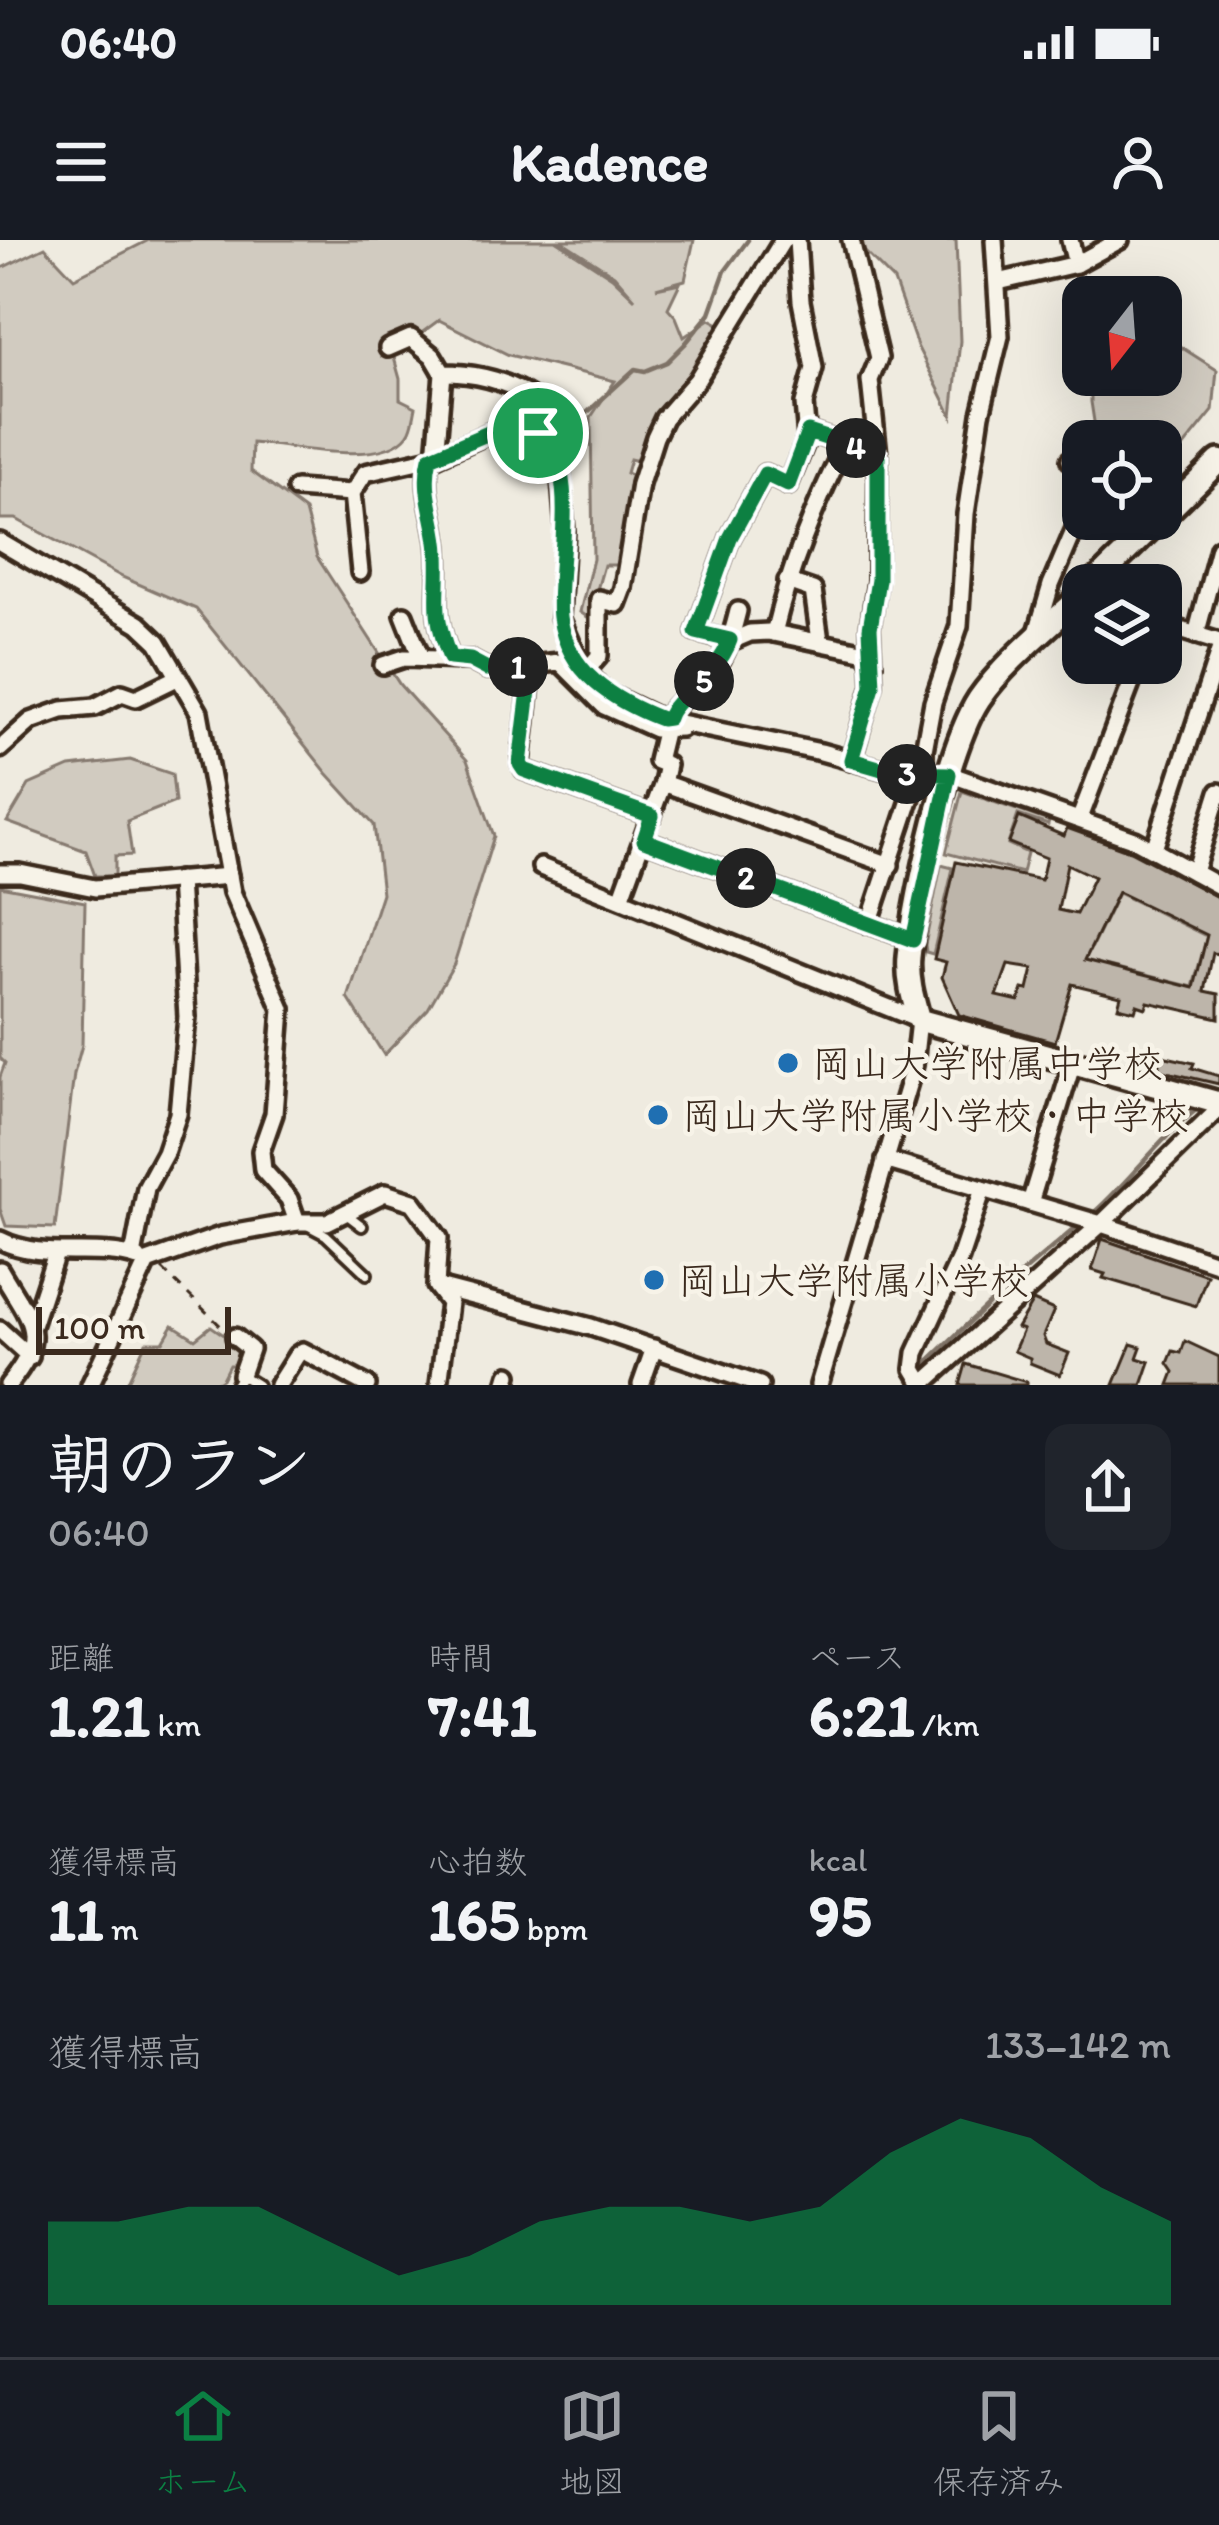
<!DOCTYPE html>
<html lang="ja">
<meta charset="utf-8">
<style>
body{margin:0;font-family:Itim,"Klee One",sans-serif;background:#20242c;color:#f1f3f6;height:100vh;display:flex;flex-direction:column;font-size:45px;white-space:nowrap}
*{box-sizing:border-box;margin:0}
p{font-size:39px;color:#9ea1a6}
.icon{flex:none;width:66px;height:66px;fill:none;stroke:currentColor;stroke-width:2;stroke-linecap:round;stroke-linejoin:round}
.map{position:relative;height:1145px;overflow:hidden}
.sheet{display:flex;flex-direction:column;background:#171b24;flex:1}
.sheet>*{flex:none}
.needle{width:78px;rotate:197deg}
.tools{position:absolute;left:1062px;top:36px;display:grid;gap:24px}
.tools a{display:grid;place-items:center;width:120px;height:120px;border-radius:24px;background:#171b24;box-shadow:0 12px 48px #0002;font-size:60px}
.scale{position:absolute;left:36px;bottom:30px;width:195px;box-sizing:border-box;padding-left:12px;border:6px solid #3b2a1e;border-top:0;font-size:33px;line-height:42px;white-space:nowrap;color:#3b2a1e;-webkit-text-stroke:9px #f7f3e8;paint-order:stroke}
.pin{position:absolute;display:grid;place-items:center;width:102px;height:102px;color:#fff;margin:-51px;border:6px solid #fff;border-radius:50%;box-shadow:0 3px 12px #0007}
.km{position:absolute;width:60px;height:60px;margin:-30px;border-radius:50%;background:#222;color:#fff;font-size:33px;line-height:60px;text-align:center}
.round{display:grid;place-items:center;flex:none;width:126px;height:126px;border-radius:24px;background:#20242c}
.overview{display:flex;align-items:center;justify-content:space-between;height:204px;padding:0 48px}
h1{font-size:66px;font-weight:800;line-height:90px}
.figures{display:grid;grid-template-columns:repeat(3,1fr);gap:18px;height:204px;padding:12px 48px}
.figures div{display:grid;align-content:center}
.figures b{font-size:60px;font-weight:800}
.figures small{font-size:33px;font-weight:400}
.figures p{font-size:33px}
.chart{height:336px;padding:24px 48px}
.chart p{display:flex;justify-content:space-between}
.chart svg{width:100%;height:216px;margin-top:12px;fill:#0b8043;opacity:.7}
.status{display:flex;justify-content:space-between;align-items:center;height:84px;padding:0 60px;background:#171b24;direction:ltr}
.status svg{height:33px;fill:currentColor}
header{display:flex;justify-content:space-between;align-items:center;height:156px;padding:0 48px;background:#171b24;font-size:54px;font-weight:800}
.tab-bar{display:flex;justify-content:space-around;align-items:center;height:168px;border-top:3px solid #363941;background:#171b24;font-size:33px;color:#9ea1a6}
.tab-bar a{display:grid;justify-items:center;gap:6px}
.tab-bar .selected{color:#0b8043}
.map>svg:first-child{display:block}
.green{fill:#d1cbc0;stroke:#867a6f;stroke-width:3}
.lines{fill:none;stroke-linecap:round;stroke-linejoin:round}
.stream{stroke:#7e7266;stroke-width:4.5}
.building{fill:#bdb5aa;stroke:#3b2a1e;stroke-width:3;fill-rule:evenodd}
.lane-casing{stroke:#3b2a1e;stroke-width:16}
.street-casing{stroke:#3b2a1e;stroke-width:24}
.secondary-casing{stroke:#3b2a1e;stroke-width:30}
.path{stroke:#3b2a1e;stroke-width:3;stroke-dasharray:9 9;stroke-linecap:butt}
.lane{stroke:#f7f3e8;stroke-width:8}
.street{stroke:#f7f3e8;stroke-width:15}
.secondary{stroke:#f7f3e8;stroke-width:21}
.route-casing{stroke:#fff;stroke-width:24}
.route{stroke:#0b8043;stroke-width:15}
.poi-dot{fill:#1f6fb2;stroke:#f7f3e8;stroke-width:4.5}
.labels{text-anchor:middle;stroke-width:9;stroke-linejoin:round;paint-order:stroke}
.poi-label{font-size:39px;fill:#3b2a1e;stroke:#f7f3e8;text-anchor:start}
</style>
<div class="status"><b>06:40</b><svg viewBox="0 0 49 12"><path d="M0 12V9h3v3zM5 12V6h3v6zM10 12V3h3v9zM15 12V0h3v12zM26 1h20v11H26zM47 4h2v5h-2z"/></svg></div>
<header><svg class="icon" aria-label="menu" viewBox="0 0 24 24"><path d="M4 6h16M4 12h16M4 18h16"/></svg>Kadence<svg class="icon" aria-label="person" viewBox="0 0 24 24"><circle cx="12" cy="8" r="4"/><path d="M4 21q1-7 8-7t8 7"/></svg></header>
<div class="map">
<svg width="1219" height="1145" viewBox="0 0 1219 1145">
<rect width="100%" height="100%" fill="#efebe0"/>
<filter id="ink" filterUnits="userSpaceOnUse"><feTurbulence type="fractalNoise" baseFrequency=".00833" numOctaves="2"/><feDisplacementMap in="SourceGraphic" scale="24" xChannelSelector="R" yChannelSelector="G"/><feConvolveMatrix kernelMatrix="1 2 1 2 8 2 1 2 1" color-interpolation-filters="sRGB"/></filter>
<g filter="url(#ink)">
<g class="green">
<path d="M149,0H555L612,37L635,59L614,35L560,0H694L685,40L656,48L680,43L668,68L676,77L684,97L710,79L723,86L643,222L630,219L626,233L638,238L619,325H604L589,378L580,372L593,319L591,177L615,141L509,115L439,80L393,114L400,139V159L416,167C414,175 413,188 408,194C383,229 288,205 252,203L251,231L305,271L317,317L400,445L467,520L494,596L454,724L428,769L384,815L348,758L382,653L374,585L327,533L196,369L122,337L16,279H0V29L45,7L74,38Z"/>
<polygon points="853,0 956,0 960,101 952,176 917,106 894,41"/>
<polygon points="1161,101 1173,102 1217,130 1213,171 1161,235 1161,201 1097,201 1091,162 1091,135 1161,135"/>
<polygon points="130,520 172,534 175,562 127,581 132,615 115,616 115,636 95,636 86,611 7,582 29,545 70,527"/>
<polygon points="962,551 1049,581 1048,585 1018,575 1008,604 1027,613 1022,633 946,613"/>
<polygon points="941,625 953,628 933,714 926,712 925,705"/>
<polygon points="0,646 85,662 82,805 74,834 55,988 6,986 0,969 0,837 5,823 0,818"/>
<polygon points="1118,653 1204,695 1208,692 1193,747 1082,719 1085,705 1092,707"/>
<polygon points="173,1085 195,1099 211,1086 240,1106 243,1115 238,1125 229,1125 222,1139 212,1145 126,1145 146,1102 163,1102"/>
</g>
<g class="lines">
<g class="stream">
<polyline points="542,159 564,163 577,178"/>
<polyline points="564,222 579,209 586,194 579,180 635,129 645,131 667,122 685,104 710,73 725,31 748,0"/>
<polyline points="1031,554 1065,567"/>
<path d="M1089,977C1129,943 1159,898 1200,867"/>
<polyline points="920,1129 1014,1040 1080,984"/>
</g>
</g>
<g class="building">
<path d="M1019,577L1064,596L1067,588L1130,611L1219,658V714L1213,713L1205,751L1219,754V778L1148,762L1146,768L1137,765L1135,771L1118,767L1121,756L1072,744L1055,802L959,775L942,737L946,722L934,719L956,622L1041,640L1046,618L1009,603ZM1067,624L1094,637L1076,674L1058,670ZM1118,652L1207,695L1194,748L1085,720ZM1008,725L1033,729L1028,750L1023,749L1019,761L997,756Z"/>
<polygon points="1162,816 1194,823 1192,828 1219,836 1219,844 1158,830"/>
<polygon points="1102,999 1207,1035 1196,1066 1103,1038 1105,1034 1092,1030"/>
<polygon points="1033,1061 1054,1070 1043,1096 1046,1104 1069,1113 1060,1135 1030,1123 1030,1118 1014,1111 1023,1090 1017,1088"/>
<polygon points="1185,1101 1219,1117 1219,1145 1169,1145 1174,1132 1168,1123 1173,1111 1181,1113"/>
<polygon points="1131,1104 1141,1107 1137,1118 1150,1122 1142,1145 1114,1145"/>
<polygon points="966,1124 1027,1142 1027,1145 960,1145"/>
</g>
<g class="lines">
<g class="lane-casing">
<g id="lane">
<polyline points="345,973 362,986"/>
<polyline points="309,986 326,995 367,1034"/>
<polyline points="235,1145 241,1135 257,1145"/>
</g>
</g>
<g class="street-casing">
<g id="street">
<polyline points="797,0 801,61 814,128 804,164 807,198 788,245 765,234 730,298 696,392 731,401 750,393 769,392 866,412 873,424"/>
<polyline points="1070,0 1076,24"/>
<polyline points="998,42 1076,24 1120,0"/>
<path d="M388,108L411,98L433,116L443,133C481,133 514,142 543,166L538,193"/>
<polyline points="808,192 878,215"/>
<polyline points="436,217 443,133"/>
<path d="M430,218C421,252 437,280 438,313C440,361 431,370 450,418"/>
<polyline points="1070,220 1083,226"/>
<polyline points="296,249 352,253"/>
<polyline points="0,302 139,384 158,402 199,472 232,652 282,769 274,874 261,911 263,930 289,959 297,982"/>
<polyline points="360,332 352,253 365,233 436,217 505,186 525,186 538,193 560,227 565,291 560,377 580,424 604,452 661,479 821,512 896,533 949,534 1135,600 1219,646"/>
<polyline points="787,341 813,350 820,401"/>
<polyline points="404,375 421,418"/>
<polyline points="1161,384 1219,402"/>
<path d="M774,393C790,326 815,266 845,204"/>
<polyline points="1196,395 1219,308"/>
<polyline points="1036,396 1051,345 1083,270"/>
<polyline points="383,425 404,418 470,420 487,429 560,422 604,466 655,489 681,488"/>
<polyline points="532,426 521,524 524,530 652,576"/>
<polyline points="585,432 599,416 599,359 617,364 623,348 640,244 655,197 664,178 697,140 783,0"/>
<path d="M668,478C673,462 691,455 703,443C724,422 731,400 738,371"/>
<polyline points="0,509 31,481 62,470 95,467 122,453 136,458 177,438"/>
<polyline points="851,521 873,445 870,388 877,341 878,215 870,140 879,118 851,0"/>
<polyline points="924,535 924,510 933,462 959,386 966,274 981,174 1000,96 994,0"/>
<polyline points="663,543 667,525 657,521 665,488"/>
<polyline points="1080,578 1139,423"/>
<polyline points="644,600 913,700"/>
<polyline points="1154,609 1219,411"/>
<polyline points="541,627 919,780 914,825 819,1145"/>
<polyline points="1194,632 1219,552"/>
<polyline points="0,633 20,633 95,648 229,636"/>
<polyline points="621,659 663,543 890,625"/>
<polyline points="869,684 918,536"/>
<polyline points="885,920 1101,984 1219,1024"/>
<polyline points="1030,963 1073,822"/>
<path d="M0,1000C43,1022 93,1004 138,1018"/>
<polyline points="133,1016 146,948 165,913 178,874 187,777 179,640"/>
<path d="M0,1030C29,1081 51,1093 8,1145"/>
<polyline points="438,1047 591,1087 760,1145"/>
<polyline points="32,1086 56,1013"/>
<polyline points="0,1090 30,1117"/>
<polyline points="235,1097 250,1109 241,1135"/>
<polyline points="923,1144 914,1129 916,1113 960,1018 983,949"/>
<polyline points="90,1145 147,1022 220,996 297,982 327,982 385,953 413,962 439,998 436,1046 449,1063 439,1145"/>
<polyline points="278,1145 297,1115 303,1111 367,1145"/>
<polyline points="506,1145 509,1135"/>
<polyline points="641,1145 654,1108"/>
<polyline points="922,1145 1101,984 1219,869"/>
</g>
</g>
<g class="secondary-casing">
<g id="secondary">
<polyline points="1161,278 1219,221"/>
<polyline points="1092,345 1160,279"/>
<path d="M1083,354C1051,385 1004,422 979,459C948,506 915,658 909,717C907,739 913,759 919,780L1219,863"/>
</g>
</g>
<polyline class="path" points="162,1029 224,1089"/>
<use href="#lane" class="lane"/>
<use href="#street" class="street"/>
<use href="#secondary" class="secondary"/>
</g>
</g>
<g class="lines" filter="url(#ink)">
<g class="route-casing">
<path id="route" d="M505,186C596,186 553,322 560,377C567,433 614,461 661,479L668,478C675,455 717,438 730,400L696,392L730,298L765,234L788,245L808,192L878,215V340L870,388L873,446L851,520L896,533L949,534L913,700L644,600L652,576L524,530L520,524L532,426L487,429L470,420L450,418C431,370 440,361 438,313C437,280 421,252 430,218Z"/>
</g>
<use href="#route" class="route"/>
</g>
<g class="poi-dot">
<circle cx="788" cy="823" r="12"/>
<circle cx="658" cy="875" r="12"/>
<circle cx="654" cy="1040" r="12"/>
</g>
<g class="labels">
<g class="poi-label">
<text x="812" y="837">岡山大学附属中学校</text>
<text x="682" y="889">岡山大学附属小学校・中学校</text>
<text x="678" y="1054">岡山大学附属小学校</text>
</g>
</g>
</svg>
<div class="tools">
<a><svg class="needle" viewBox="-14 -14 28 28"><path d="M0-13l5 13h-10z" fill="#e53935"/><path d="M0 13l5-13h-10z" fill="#9ea1a6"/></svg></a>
<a><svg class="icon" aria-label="locate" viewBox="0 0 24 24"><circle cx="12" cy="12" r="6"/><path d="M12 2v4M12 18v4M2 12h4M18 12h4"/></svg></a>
<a><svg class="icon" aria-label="layers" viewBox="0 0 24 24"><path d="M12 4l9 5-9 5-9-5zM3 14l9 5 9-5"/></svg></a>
</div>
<div class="scale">100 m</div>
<div class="pin" style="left:538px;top:193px;background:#1e9e55"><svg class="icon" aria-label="arrive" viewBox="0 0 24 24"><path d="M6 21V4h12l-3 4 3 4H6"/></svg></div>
<b class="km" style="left:518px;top:427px">1</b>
<b class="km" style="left:746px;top:638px">2</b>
<b class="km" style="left:907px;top:534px">3</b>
<b class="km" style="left:856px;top:208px">4</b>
<b class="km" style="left:704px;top:441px">5</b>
</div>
<section class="sheet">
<div class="overview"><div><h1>朝のラン</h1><p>06:40</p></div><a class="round"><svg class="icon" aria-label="share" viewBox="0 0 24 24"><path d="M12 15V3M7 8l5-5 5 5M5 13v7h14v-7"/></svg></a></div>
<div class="figures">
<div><p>距離</p><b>1.21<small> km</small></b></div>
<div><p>時間</p><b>7:41</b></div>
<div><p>ペース</p><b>6:21<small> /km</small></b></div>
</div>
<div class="figures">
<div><p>獲得標高</p><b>11<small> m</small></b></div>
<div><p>心拍数</p><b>165<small> bpm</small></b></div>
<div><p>kcal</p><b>95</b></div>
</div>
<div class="chart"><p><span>獲得標高</span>133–142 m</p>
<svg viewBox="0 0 160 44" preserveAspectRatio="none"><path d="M0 44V27L10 27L20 24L30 24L40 31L50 38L60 34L70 27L80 24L90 24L100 27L110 24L120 13L130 6L140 10L150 20L160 27V44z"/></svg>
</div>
</section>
<nav class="tab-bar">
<a class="selected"><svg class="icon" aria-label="home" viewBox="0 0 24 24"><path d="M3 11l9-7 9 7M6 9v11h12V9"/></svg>ホーム</a>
<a><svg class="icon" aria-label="map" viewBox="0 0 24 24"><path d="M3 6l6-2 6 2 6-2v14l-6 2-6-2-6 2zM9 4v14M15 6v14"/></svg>地図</a>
<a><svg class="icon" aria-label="saved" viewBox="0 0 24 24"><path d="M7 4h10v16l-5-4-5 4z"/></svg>保存済み</a>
</nav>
